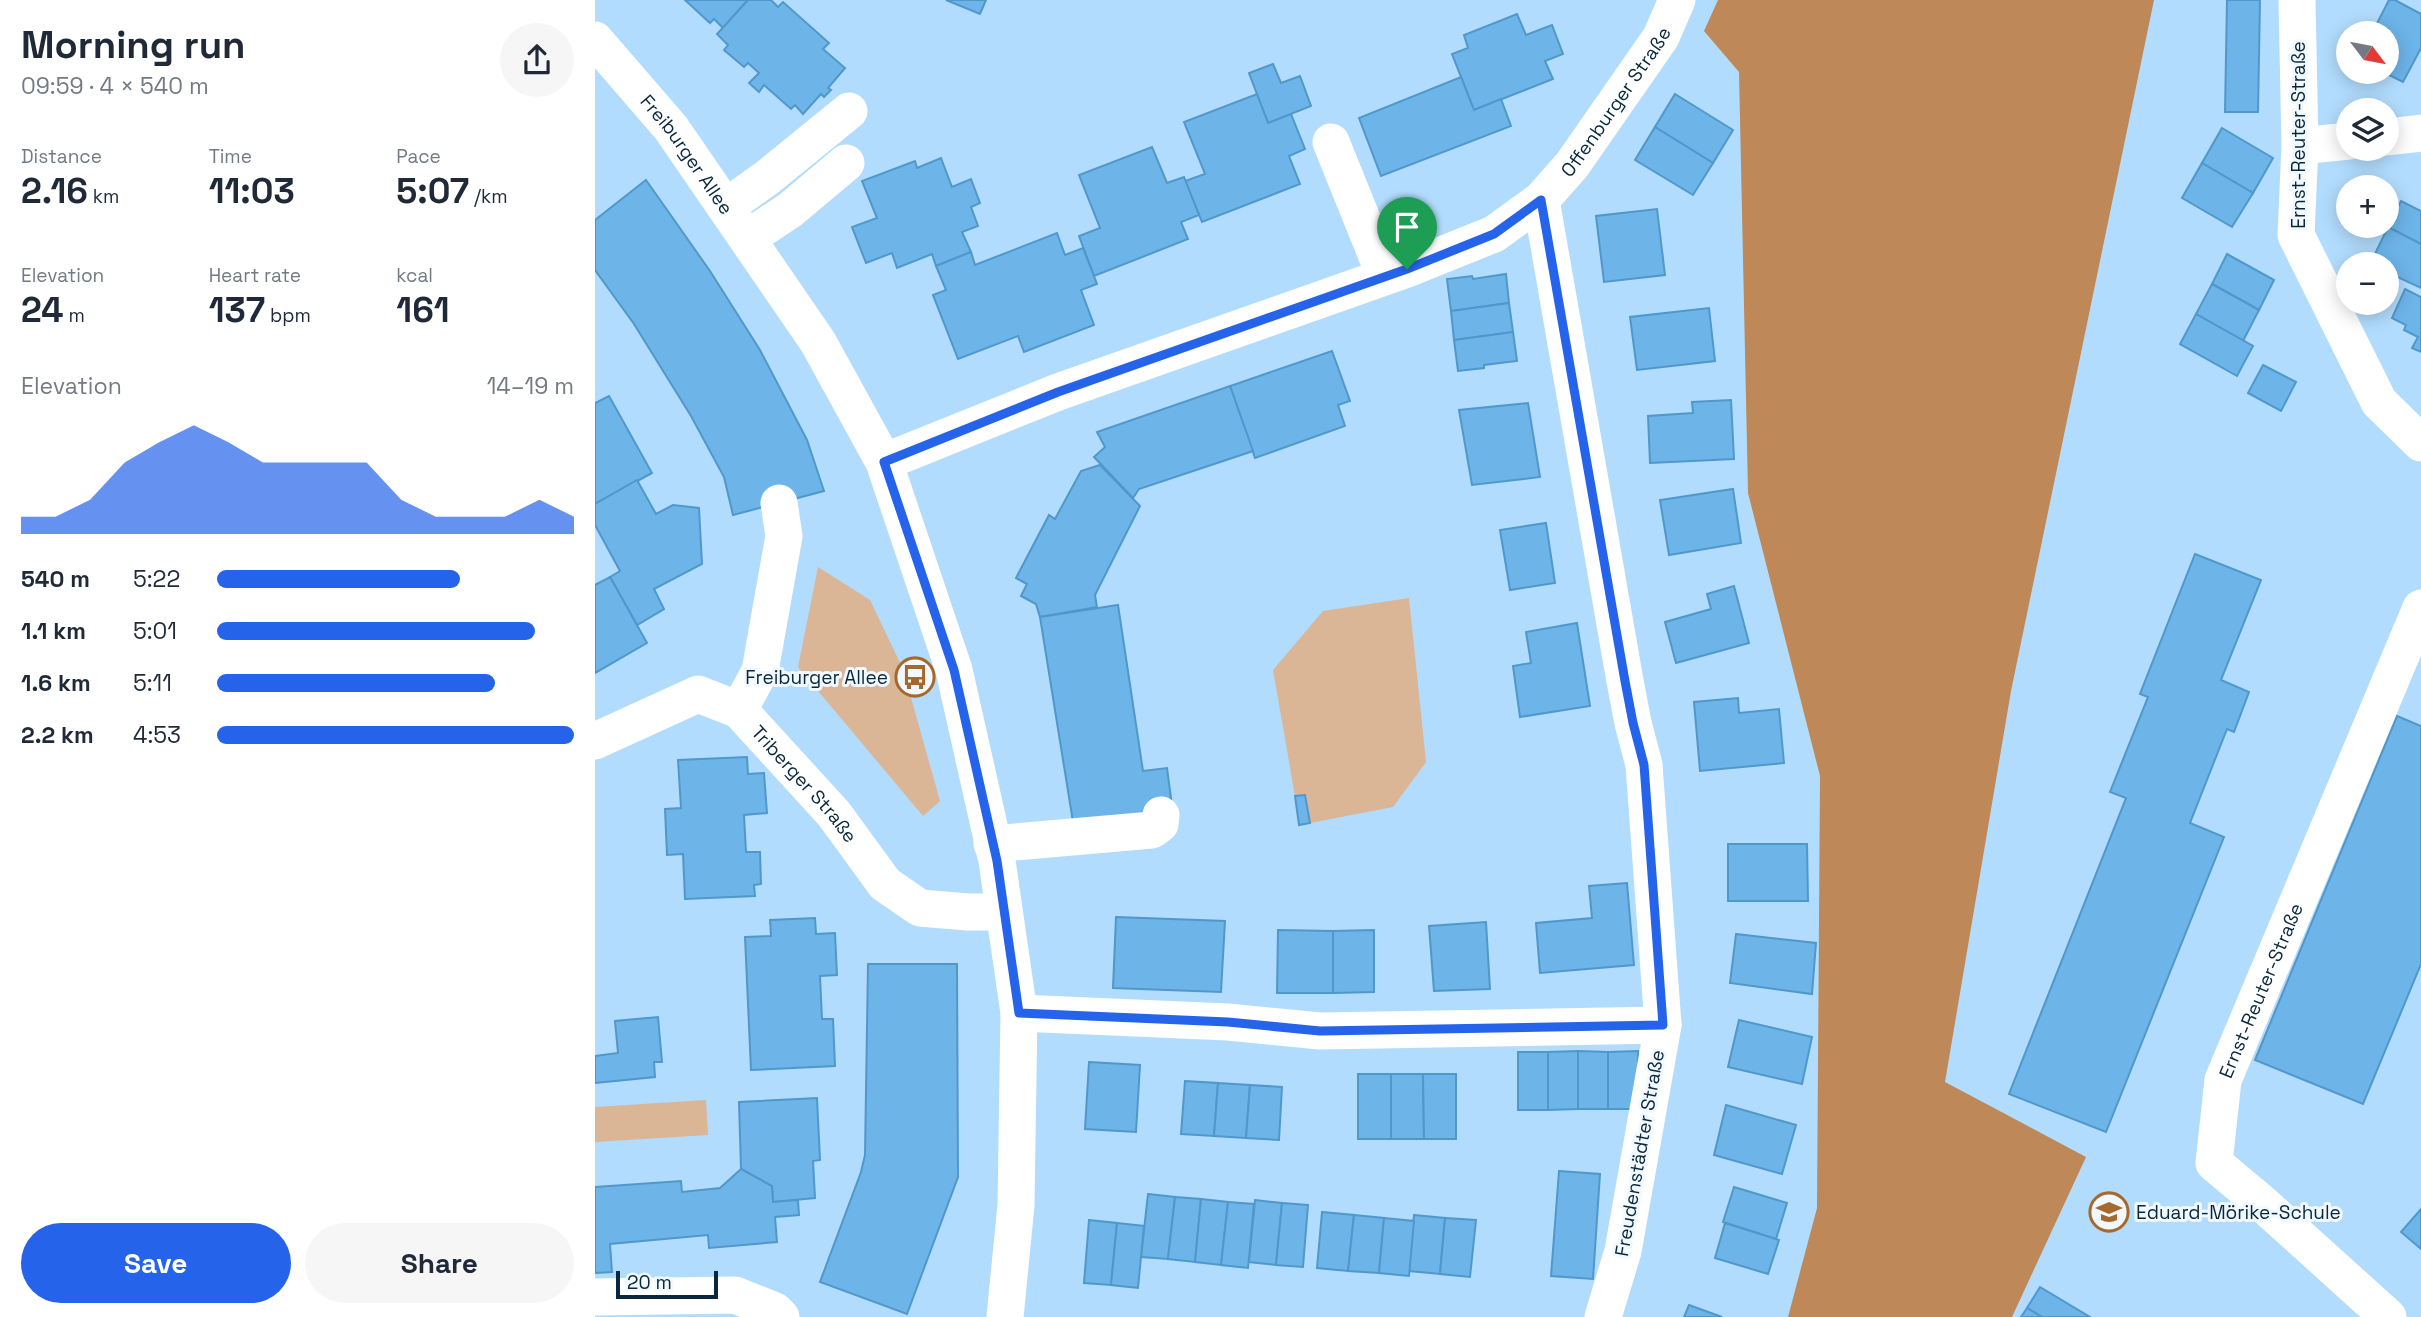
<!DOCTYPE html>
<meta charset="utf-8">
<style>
body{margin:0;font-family:"Space Grotesk",sans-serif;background:#f6f6f7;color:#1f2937;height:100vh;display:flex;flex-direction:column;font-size:26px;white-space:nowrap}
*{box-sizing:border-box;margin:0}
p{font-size:23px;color:#747a83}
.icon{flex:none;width:38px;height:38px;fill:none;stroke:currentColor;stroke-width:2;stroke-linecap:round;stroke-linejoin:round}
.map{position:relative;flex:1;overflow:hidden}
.drawer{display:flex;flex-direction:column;background:#fff;width:595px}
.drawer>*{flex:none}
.needle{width:46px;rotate:122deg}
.buttons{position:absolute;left:1741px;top:21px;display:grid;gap:14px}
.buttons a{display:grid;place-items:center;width:63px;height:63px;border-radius:50%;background:#fff;box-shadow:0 4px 18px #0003;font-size:35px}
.scale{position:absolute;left:21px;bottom:18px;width:102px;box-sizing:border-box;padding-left:7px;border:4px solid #09283d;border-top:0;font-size:19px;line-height:24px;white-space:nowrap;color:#09283d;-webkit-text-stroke:5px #f1f8fe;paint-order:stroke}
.pin{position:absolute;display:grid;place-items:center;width:60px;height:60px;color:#fff;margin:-72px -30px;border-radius:50% 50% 50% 0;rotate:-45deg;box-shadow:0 0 7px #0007}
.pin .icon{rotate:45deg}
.round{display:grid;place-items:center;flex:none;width:74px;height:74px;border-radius:37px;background:#f6f6f7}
.overview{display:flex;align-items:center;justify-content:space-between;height:119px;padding:0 21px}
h1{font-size:38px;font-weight:600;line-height:52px}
.metrics{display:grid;grid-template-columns:repeat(3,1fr);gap:10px;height:119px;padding:7px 21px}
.metrics div{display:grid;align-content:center}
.metrics b{font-size:35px;font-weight:600}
.metrics small{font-size:19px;font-weight:400}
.metrics p{font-size:19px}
.chart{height:196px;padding:14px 21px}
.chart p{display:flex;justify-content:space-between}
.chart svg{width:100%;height:126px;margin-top:7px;fill:#2563eb;opacity:.7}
.primary-button{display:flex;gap:14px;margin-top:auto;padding:14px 21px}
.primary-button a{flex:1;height:80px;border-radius:42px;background:#2563eb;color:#fff;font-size:28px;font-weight:600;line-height:80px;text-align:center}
.primary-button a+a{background:#f6f6f7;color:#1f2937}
ul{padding:0 21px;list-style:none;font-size:23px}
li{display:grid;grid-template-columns:112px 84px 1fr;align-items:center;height:52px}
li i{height:18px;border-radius:9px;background:#2563eb}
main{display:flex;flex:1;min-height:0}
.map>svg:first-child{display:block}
.green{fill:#dab596}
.forest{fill:#be8858}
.building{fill:#6db4e9;stroke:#5098cb;stroke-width:2}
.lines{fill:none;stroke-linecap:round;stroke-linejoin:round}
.minor{stroke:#fff;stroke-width:37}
.route-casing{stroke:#fff;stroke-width:14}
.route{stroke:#2563eb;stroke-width:9}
.labels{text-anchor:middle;stroke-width:6;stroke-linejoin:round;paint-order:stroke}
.street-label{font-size:19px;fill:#09283d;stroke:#f1f8fe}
.poi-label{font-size:19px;fill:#09283d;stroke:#f1f8fe;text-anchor:end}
</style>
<main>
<section class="drawer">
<div class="overview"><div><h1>Morning run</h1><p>09:59 · 4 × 540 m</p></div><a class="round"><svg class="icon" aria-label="share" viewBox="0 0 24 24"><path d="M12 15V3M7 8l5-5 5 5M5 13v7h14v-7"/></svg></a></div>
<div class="metrics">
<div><p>Distance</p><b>2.16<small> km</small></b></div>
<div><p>Time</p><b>11:03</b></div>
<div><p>Pace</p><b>5:07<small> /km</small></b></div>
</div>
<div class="metrics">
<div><p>Elevation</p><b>24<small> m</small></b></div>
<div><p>Heart rate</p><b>137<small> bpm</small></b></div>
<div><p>kcal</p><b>161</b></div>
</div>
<div class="chart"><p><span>Elevation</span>14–19 m</p>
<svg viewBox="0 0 160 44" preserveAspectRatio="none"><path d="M0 44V38L10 38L20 32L30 19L40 12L50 6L60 12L70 19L80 19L90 19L100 19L110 32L120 38L130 38L140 38L150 32L160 38V44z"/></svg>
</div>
<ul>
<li><b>540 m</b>5:22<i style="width:68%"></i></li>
<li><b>1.1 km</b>5:01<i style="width:89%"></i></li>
<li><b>1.6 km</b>5:11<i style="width:78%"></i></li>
<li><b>2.2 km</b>4:53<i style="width:100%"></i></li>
</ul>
<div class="primary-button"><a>Save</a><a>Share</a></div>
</section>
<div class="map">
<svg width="1826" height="1317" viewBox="0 0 1826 1317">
<rect width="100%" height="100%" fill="#b2dcfd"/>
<g class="green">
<polygon points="223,567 275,600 308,669 345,801 328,816 203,667"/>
<polygon points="814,598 831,762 798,807 715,823 711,795 700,796 678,670 728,611"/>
<polygon points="111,1100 113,1135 0,1142 0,1107"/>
</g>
<polygon class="forest" points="1123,0 1559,0 1416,691 1350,1082 1491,1157 1417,1317 1193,1317 1222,1208 1225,776 1153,493 1144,72 1109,31"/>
<g class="building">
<polygon points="90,0 153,0 128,28 119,19 115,23"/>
<polygon points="153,0 176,0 183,7 188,2 234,43 228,49 250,68 233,88 236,90 229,97 226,94 208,114 200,105 196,109 169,85 164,92 154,83 164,73 153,63 149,67 129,50 133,45 122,34"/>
<polygon points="351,0 391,0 385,14"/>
<polygon points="1632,0 1665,0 1663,112 1630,112"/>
<polygon points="1794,0 1800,0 1826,14 1826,48 1808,82 1788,72 1792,72 1792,33 1777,33"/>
<polygon points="922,14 931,35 957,25 968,54 950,61 958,79 879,110 857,54 873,48 869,35"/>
<polygon points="678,64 686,83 705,76 716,106 673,123 654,73"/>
<polygon points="866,77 879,110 906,99 916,126 786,176 764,118"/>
<polygon points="662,94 673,123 696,114 710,149 694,156 705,184 607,222 590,181 610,174 589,122"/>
<polygon points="1080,94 1138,130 1118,163 1060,127"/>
<polygon points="1060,127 1118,163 1098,195 1040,160"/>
<polygon points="1627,128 1678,158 1658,193 1607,163"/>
<polygon points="557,147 572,183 589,177 604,215 586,222 593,239 499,276 484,236 505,228 484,175"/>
<polygon points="346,158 357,187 376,179 385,203 376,207 383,226 367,232 376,252 341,266 337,254 302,268 297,253 271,263 257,227 282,218 267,181 320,161 322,168"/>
<polygon points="1607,163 1658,193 1637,227 1587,198"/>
<polygon points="51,180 115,271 165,350 212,440 229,491 138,515 129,477 96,416 39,324 0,270 0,220"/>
<polygon points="1806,201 1826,211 1826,244 1793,227"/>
<polygon points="1062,209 1070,275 1009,282 1001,216"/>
<polygon points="1793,227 1826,244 1826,288 1792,272 1792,264 1775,264"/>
<polygon points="462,233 470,255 488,248 502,284 486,290 499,325 429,352 423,336 363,359 338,295 351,290 341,266 376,252 380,265"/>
<polygon points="1632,254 1679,280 1664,310 1617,284"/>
<polygon points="911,274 914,303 856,311 852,279 877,276 878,279"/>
<polygon points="1617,284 1664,310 1648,341 1601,314"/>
<polygon points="1810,289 1826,297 1826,352 1817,348 1823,337 1809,330 1811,325 1797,318"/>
<polygon points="914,303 918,332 859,340 856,311"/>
<polygon points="1114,308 1120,361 1042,370 1035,317"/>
<polygon points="1601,314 1658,346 1642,376 1585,344"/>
<polygon points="918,332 922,361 889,365 889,368 863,371 859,340"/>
<polygon points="737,351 755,401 743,405 750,426 660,458 635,386"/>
<polygon points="1668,365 1701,382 1686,411 1653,393"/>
<polygon points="635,386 658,451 544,489 538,498 499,457 510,447 502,432"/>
<polygon points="14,396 57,473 0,504 0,403"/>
<polygon points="1136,400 1139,459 1055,463 1053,416 1098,413 1097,402"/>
<polygon points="933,403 945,477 877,485 864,410"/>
<polygon points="505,465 545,506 500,595 502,607 445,617 441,604 426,596 432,584 421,578 454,515 460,519 486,471"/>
<polygon points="42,480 61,514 78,505 104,508 107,564 59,589 69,609 42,625 15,577 25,571 0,525 0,504"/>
<polygon points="1138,489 1146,543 1074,555 1065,500"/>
<polygon points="951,523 960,583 915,590 905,530"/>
<polygon points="1600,554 1666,580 1626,680 1654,692 1639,732 1632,729 1595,823 1629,837 1511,1132 1414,1094 1531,798 1515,792 1553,697 1545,694"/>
<polygon points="15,577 52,643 0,673 0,585"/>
<polygon points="1139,586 1154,643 1081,663 1070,622 1116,609 1112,594"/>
<polygon points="523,605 548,771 572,768 578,813 478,822 445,617"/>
<polygon points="982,623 995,706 925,717 918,666 936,663 931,632"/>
<polygon points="1143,698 1144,713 1184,709 1189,763 1105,771 1099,702"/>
<polygon points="1802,716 1826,726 1826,964 1768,1104 1660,1060"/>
<polygon points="152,757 153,774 169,773 172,813 149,815 151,852 165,852 166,884 159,885 160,896 90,899 88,854 72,855 70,809 86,808 83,760"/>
<polygon points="710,795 715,823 704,825 700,796"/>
<polygon points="1133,844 1212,844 1213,901 1133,901"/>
<polygon points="1032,883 1039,965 945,973 941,923 997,918 994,886"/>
<polygon points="521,917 630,921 626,992 518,988"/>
<polygon points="220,918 221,934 240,933 242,975 225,976 227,1019 238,1019 240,1066 156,1070 150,937 176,936 175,920"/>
<polygon points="891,922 895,989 839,991 834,926"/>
<polygon points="683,930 738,931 738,993 682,993"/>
<polygon points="779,930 779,992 738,993 738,931"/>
<polygon points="1141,934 1221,943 1217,994 1135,983"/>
<polygon points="273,964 362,964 363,1177 312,1314 225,1282 266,1172 270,1155"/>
<polygon points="63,1017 67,1062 59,1062 60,1077 0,1083 0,1056 23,1053 20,1021"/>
<polygon points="1144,1020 1217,1037 1207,1084 1133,1067"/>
<polygon points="983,1051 1013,1052 1013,1109 983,1109"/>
<polygon points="983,1051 983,1109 953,1110 953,1052"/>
<polygon points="1043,1051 1044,1109 1013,1109 1013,1052"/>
<rect x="923" y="1052" width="30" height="58"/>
<polygon points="494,1062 545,1065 541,1132 490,1129"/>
<rect x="763" y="1074" width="33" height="65"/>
<polygon points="796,1074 828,1074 829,1139 796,1139"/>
<polygon points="828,1074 861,1074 861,1139 829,1139"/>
<polygon points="590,1081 623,1083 619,1136 586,1134"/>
<polygon points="623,1083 655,1085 651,1138 619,1136"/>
<polygon points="655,1085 687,1087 684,1140 651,1138"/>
<polygon points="222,1098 225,1160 218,1161 220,1198 178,1202 177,1186 146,1169 144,1102"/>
<polygon points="1131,1105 1201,1125 1187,1174 1119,1155"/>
<polygon points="146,1169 177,1186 178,1202 203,1200 204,1215 180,1217 182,1242 114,1248 113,1235 15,1244 17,1272 0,1273 0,1187 86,1181 87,1192 125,1188"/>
<polygon points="964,1171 1005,1174 998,1279 956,1276"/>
<polygon points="1139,1187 1192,1203 1181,1239 1128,1222"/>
<polygon points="553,1194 580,1197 573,1259 546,1257"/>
<polygon points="580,1197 606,1199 600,1262 573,1259"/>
<polygon points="606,1199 633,1202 626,1265 600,1262"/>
<polygon points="660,1200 687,1203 681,1265 654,1262"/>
<polygon points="633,1202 659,1204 653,1268 626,1265"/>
<polygon points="687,1203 713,1205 708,1267 681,1265"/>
<polygon points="1826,1209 1826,1249 1806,1232"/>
<polygon points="727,1212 759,1215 753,1271 722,1268"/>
<polygon points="759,1215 789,1218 784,1273 753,1271"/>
<polygon points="819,1215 850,1218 845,1274 814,1271"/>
<polygon points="789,1218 819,1221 814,1276 784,1273"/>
<polygon points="850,1218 881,1220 875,1277 845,1274"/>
<polygon points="494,1220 522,1223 516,1285 489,1283"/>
<polygon points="522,1223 549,1226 543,1288 516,1285"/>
<polygon points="1130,1223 1184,1240 1173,1274 1120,1258"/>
<polygon points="1445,1287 1495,1317 1447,1317 1432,1308"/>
<polygon points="1094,1305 1127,1317 1089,1317"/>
<polygon points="1432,1308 1447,1317 1426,1317"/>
</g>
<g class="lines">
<g class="minor">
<polyline points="1702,0 1705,146 1701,235 1784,402 1826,443"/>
<path id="s1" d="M0,40L76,128L223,342L289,462L359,670L402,861L424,1013L421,1205L410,1317"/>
<polyline points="1792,137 1826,133"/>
<polyline points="736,142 790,276"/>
<polyline points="1705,146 1754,141"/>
<polyline points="946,200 1030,681 1038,723 1049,765 1068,1025 1028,1251 1008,1317"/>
<polyline points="131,207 173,177 254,111"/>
<polyline points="153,238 195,210 251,163"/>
<path id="s2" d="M289,462L463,392L812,269L899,234L946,200L977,165L1066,37L1082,0"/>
<polyline points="144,710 165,671 189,536 184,503"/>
<path id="s3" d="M0,741L103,694L144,710L239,814L290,884L325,908L373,912H409"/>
<polyline points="397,844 557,830 565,824 566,815"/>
<polyline points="424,1013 633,1022 725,1031 1068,1025"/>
<polyline points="0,1297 140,1295 180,1311 186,1317"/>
<path id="s4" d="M1793,1317L1669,1205L1619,1163L1628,1080L1826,608"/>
</g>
</g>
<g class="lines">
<g class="route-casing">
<polygon id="route" points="946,200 1030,681 1038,723 1049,765 1068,1025 725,1031 633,1022 424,1013 402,861 359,670 289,462 463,392 812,269 899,234"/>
</g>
<use href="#route" class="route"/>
</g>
<defs>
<g id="bus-ring" transform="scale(2.0125)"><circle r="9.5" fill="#f1f8fe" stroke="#a6692d" stroke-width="1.5"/><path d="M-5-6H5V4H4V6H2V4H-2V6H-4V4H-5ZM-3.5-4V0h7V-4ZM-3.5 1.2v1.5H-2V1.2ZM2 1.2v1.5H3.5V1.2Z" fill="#a6692d"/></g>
<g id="school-ring" transform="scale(2.0125)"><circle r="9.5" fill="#f1f8fe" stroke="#a6692d" stroke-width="1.5"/><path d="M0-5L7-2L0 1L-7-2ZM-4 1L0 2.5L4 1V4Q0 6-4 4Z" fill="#a6692d"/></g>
</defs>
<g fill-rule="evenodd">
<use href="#bus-ring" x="320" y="677"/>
<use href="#school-ring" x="1514" y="1212"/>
</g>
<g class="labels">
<g class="street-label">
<text dy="7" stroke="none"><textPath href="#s2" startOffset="833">Offenburger Straße</textPath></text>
<text transform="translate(1703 135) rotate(-90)" y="7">Ernst-Reuter-Straße</text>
<text dy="7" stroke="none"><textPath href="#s1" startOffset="147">Freiburger Allee</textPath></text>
<text dy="7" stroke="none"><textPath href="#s3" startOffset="256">Triberger Straße</textPath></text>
<text dy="7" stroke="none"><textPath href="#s4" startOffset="413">Ernst-Reuter-Straße</textPath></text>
<text transform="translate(1044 1153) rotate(-80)" y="7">Freudenstädter Straße</text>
</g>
<g class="poi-label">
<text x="293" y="684">Freiburger Allee</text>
<text x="1541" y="1219" text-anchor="start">Eduard-Mörike-Schule</text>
</g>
</g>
</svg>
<div class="buttons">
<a><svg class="needle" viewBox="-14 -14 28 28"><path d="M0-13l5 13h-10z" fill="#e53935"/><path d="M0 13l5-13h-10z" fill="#747a83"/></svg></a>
<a><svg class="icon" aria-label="layers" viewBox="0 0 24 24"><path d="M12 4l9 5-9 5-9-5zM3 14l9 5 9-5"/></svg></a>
<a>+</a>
<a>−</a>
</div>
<div class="scale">20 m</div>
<div class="pin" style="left:812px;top:269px;background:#1e9e55"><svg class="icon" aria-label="arrive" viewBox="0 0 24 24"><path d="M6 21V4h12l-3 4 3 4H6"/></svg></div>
</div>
</main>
